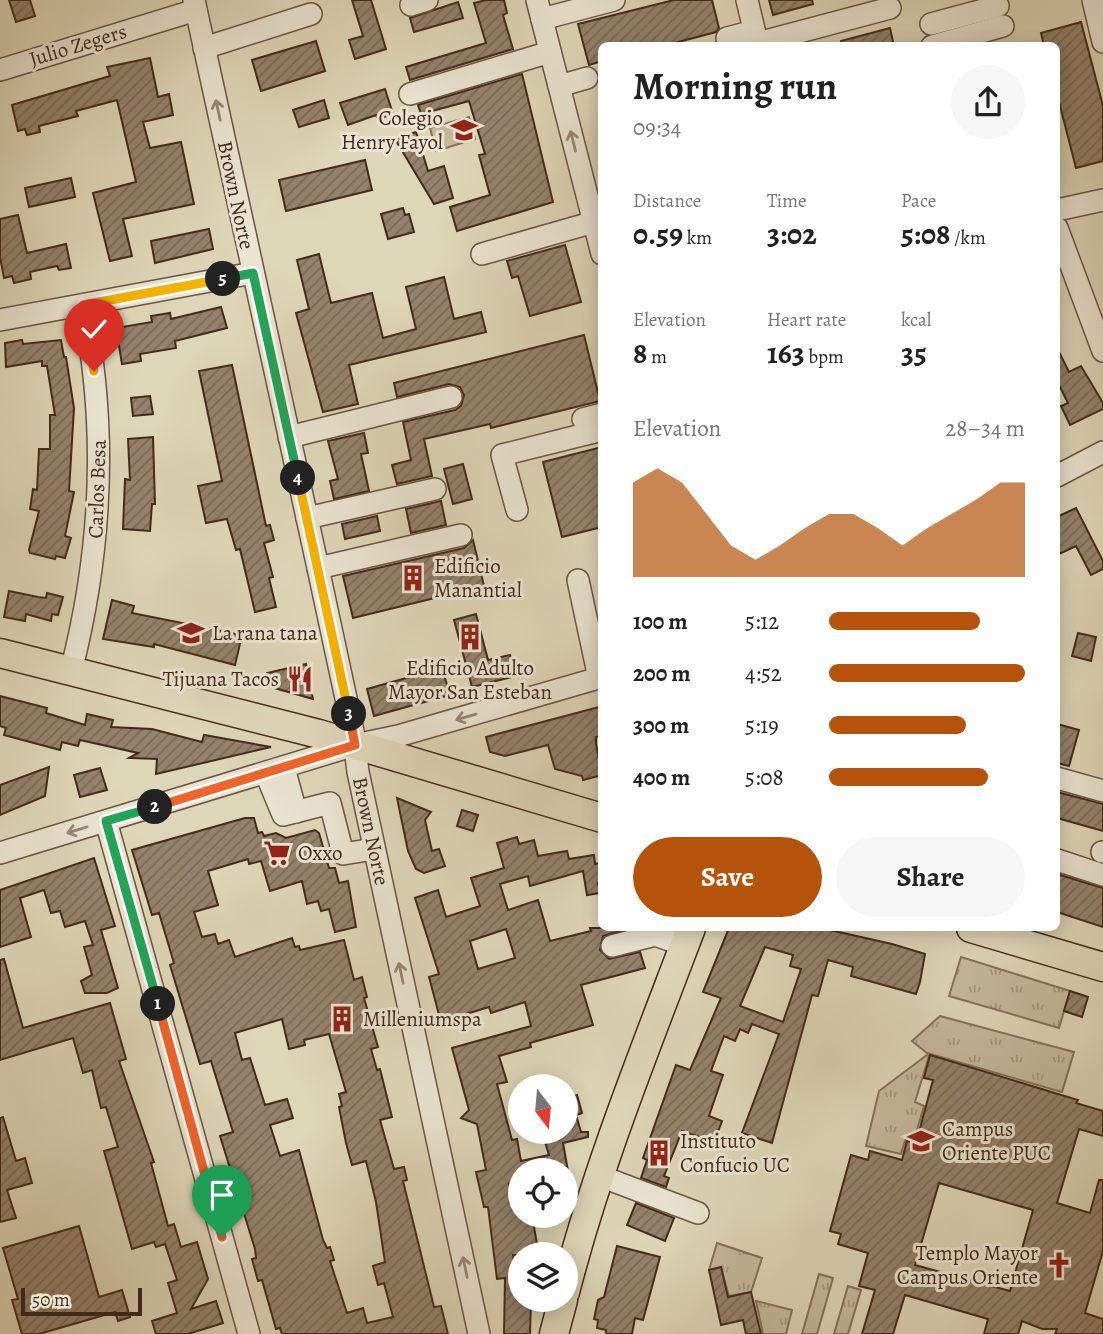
<!DOCTYPE html>
<meta charset="utf-8">
<style>
body{margin:0;font-family:Alegreya,serif;background:#f6f6f6;color:#222;height:100vh;display:flex;flex-direction:column;font-size:26px;white-space:nowrap}
*{box-sizing:border-box;margin:0}
p{font-size:23px;color:#767676}
.icon{flex:none;width:38px;height:38px;fill:none;stroke:currentColor;stroke-width:2;stroke-linecap:round;stroke-linejoin:round}
.map{position:relative;flex:1;overflow:hidden}
.details{position:absolute;left:598px;top:42px;width:462px;height:889px;display:flex;flex-direction:column;background:#fff;border-radius:10px;box-shadow:0 4px 18px #0003}
.details>*{flex:none}
.needle{width:46px;rotate:164deg}
.controls{position:absolute;left:508px;top:1074px;display:grid;gap:14px}
.controls a{display:grid;place-items:center;width:70px;height:70px;border-radius:50%;background:#fff;box-shadow:0 4px 18px #0003;font-size:35px}
.scale{position:absolute;left:21px;bottom:18px;width:121px;box-sizing:border-box;padding-left:7px;border:4px solid #442a1a;border-top:0;font-size:19px;line-height:24px;white-space:nowrap;color:#442a1a;-webkit-text-stroke:5px #eae4d1;paint-order:stroke}
.pin{position:absolute;display:grid;place-items:center;width:60px;height:60px;color:#fff;margin:-72px -30px;border-radius:50% 50% 50% 0;rotate:-45deg;box-shadow:0 0 7px #0007}
.pin .icon{rotate:45deg}
.km{position:absolute;width:35px;height:35px;margin:-18px;border-radius:50%;background:#222;color:#fff;font-size:19px;line-height:35px;text-align:center}
.round{display:grid;place-items:center;flex:none;width:74px;height:74px;border-radius:37px;background:#f6f6f6}
.summary{display:flex;align-items:center;justify-content:space-between;height:119px;padding:0 35px}
h1{font-size:38px;font-weight:700;line-height:52px}
.stats{display:grid;grid-template-columns:repeat(3,1fr);gap:10px;height:119px;padding:7px 35px}
.stats div{display:grid;align-content:center}
.stats b{font-size:30px;font-weight:700}
.stats small{font-size:19px;font-weight:400}
.stats p{font-size:19px}
.chart{height:196px;padding:14px 35px}
.chart p{display:flex;justify-content:space-between}
.chart svg{width:100%;height:126px;margin-top:7px;fill:#b45309;opacity:.7}
.primary-button{display:flex;gap:14px;margin-top:auto;padding:14px 35px}
.primary-button a{flex:1;height:80px;border-radius:42px;background:#b45309;color:#fff;font-size:28px;font-weight:700;line-height:80px;text-align:center}
.primary-button a+a{background:#f6f6f6;color:#222}
ul{padding:0 35px;list-style:none;font-size:23px}
li{display:grid;grid-template-columns:112px 84px 1fr;align-items:center;height:52px}
li i{height:18px;border-radius:9px;background:#b45309}
.map>svg:first-child{display:block}
.grass{fill:url(#grass-tufts);stroke:#84725c;stroke-width:2}
.pitch{fill:#c4b99d;stroke:#84725c;stroke-width:2}
.building{fill:url(#building-hatch);stroke:#442a1a;stroke-width:2;fill-rule:evenodd}
.lines{fill:none;stroke-linecap:round;stroke-linejoin:round}
.minor-casing{stroke:#6a5542;stroke-width:24}
.major-casing{stroke:#442a1a;stroke-width:31}
.minor{stroke:#eae4d1;stroke-width:21}
.major{stroke:#ded6b8;stroke-width:28}
.oneway{stroke:#978776}
.split-1-casing{stroke:#fff;stroke-width:14}
.split-2-casing{stroke:#fff;stroke-width:14}
.split-3-casing{stroke:#fff;stroke-width:14}
.split-4-casing{stroke:#fff;stroke-width:14}
.split-5-casing{stroke:#fff;stroke-width:14}
.split-6-casing{stroke:#fff;stroke-width:14}
.split-1{stroke:#f0652b;stroke-width:9}
.split-2{stroke:#22a559;stroke-width:9}
.split-3{stroke:#f0652b;stroke-width:9}
.split-4{stroke:#f5b400;stroke-width:9}
.split-5{stroke:#22a559;stroke-width:9}
.split-6{stroke:#f5b400;stroke-width:9}
.labels{text-anchor:middle;stroke-width:6;stroke-linejoin:round;paint-order:stroke}
.street-label{font-size:21px;fill:#442a1a;stroke:#eae4d1}
.poi-label{font-size:21px;fill:#442a1a;stroke:#eae4d1;text-anchor:start}
</style>
<div class="map">
<svg width="1103" height="1334" viewBox="0 0 1103 1334">
<defs>
<pattern id="grass-tufts" width="24" height="20" patternUnits="userSpaceOnUse" patternTransform="scale(1.75)"><rect width="24" height="20" fill="#c4b99d"/><path d="M3 7l-1-3M5 7V3M7 7l1-3M15 17l-1-3M17 17v-4M19 17l1-3" fill="none" stroke="#a1977f"/></pattern>
<pattern id="building-hatch" width="6" height="6" patternUnits="userSpaceOnUse" patternTransform="scale(1.75)"><rect width="6" height="6" fill="#94836c"/><path d="M-1 1l2-2M0 6l6-6M5 7l2-2" fill="none" stroke="#7a6b58"/></pattern>
</defs>
<rect width="100%" height="100%" fill="#ded6b8"/>
<filter id="stains"><feTurbulence type="fractalNoise" baseFrequency=".00286" numOctaves="4"/><feColorMatrix values="0 0 0 0 .2 0 0 0 0 .09 0 0 0 0 .02 0 0 0 .5 -.17"/></filter>
<radialGradient id="worn" r=".72"><stop offset=".6" stop-color="#630" stop-opacity="0"/><stop offset="1" stop-color="#630" stop-opacity=".3"/></radialGradient>
<g class="grass">
<polygon points="961,957 1070,991 1059,1028 949,996"/>
<polygon points="940,1016 1074,1052 1062,1092 927,1053 912,1041"/>
<polygon points="927,1055 929,1056 915,1102 924,1106 914,1140 906,1138 901,1154 866,1146 879,1091"/>
<polygon points="717,1243 762,1258 751,1292 729,1296 721,1268 709,1270"/>
<polygon points="819,1274 833,1278 817,1334 802,1334"/>
<polygon points="848,1286 861,1290 848,1334 834,1334"/>
<polygon points="756,1301 792,1310 786,1334 763,1334"/>
</g>
<polygon class="pitch" points="469,117 475,139 436,151 430,128"/>
<g class="building">
<polygon points="9,0 30,0 35,16 16,22"/>
<polygon points="352,0 371,0 386,49 355,59 349,40 363,36"/>
<polygon points="486,0 504,0 507,13 503,15 513,49 410,80 406,67 486,43 474,3"/>
<polygon points="674,0 712,0 719,28 716,32 663,46 602,46 602,61 589,65 578,24"/>
<polygon points="769,0 812,0 813,4 773,15"/>
<polygon points="458,2 463,18 414,32 410,18"/>
<polygon points="1081,22 1103,106 1103,161 1076,168 1057,94 1057,46 1044,46 1041,33"/>
<polygon points="890,28 894,46 841,46 841,41"/>
<polygon points="316,41 325,71 261,91 252,60"/>
<polygon points="150,58 158,97 169,94 173,115 143,122 150,148 181,142 194,204 123,219 132,256 110,261 93,193 136,182 117,100 76,111 78,116 39,126 40,132 27,135 25,129 18,131 12,105 110,76 107,67"/>
<polygon points="522,74 553,202 457,231 450,207 490,195 479,155 485,154 469,101 421,114 418,105"/>
<polygon points="385,89 393,114 378,119 376,115 348,125 340,103"/>
<polygon points="324,100 329,118 299,127 293,110"/>
<polygon points="416,132 428,171 444,166 453,198 434,204 395,139"/>
<polygon points="365,160 372,190 286,211 279,180"/>
<polygon points="71,178 75,197 29,207 25,188"/>
<polygon points="403,208 405,215 409,214 414,232 388,239 381,214"/>
<polygon points="18,215 27,253 66,244 71,268 59,270 57,266 30,272 31,279 14,283 12,276 4,278 0,257 0,219"/>
<polygon points="209,229 213,249 155,263 151,241"/>
<polygon points="565,245 581,302 530,316 518,276 512,278 507,261"/>
<polygon points="319,254 331,303 372,293 383,338 416,329 406,287 444,277 454,319 481,312 486,332 349,365 358,404 323,412 296,313 309,309 297,260"/>
<polygon points="221,307 227,328 175,341 176,348 140,354 141,361 122,364 116,328 152,322 151,316 170,313 171,319"/>
<polygon points="584,335 600,401 491,428 490,424 424,439 432,476 397,484 392,465 411,460 403,422 455,410 461,406 464,395 460,387 449,384 397,397 394,383"/>
<polygon points="22,340 23,344 61,340 64,357 66,357 74,408 69,491 74,492 65,536 71,538 65,558 56,556 55,559 30,553 29,550 39,511 30,509 33,489 37,490 39,449 50,449 50,415 55,415 47,366 42,366 42,361 6,367 5,343"/>
<polygon points="1057,348 1069,372 1081,366 1103,403 1103,409 1070,425 1061,406 1068,403 1057,381"/>
<polygon points="232,365 266,526 270,525 274,540 264,543 273,577 269,578 276,607 255,612 240,549 236,550 227,519 206,523 198,486 222,481 199,371"/>
<polygon points="150,396 153,414 133,416 131,398"/>
<polygon points="364,433 368,453 361,454 369,491 334,499 330,481 338,479 328,441"/>
<polygon points="153,437 155,504 152,504 150,531 123,529 125,479 130,480 128,439"/>
<polygon points="602,447 602,527 562,537 543,462"/>
<polygon points="463,464 472,499 453,504 444,469"/>
<polygon points="441,501 446,525 411,533 406,509"/>
<polygon points="1076,508 1103,561 1103,569 1091,575 1076,546 1057,555 1057,517"/>
<polygon points="377,516 380,531 345,539 342,524"/>
<polygon points="473,540 484,586 353,618 343,576 464,548"/>
<polygon points="9,591 38,597 46,598 47,593 63,597 58,615 52,614 51,621 26,614 25,621 4,617"/>
<polygon points="112,600 134,606 132,613 242,635 235,665 154,644 154,647 103,639"/>
<polygon points="476,614 488,660 510,655 516,676 472,687 454,620"/>
<polygon points="1078,633 1096,637 1091,661 1072,656"/>
<polygon points="306,664 313,699 264,685 267,673"/>
<polygon points="442,668 450,695 374,716 367,689"/>
<polygon points="0,696 47,708 46,713 85,725 87,714 113,720 111,727 152,729 202,742 204,735 271,747 156,774 157,759 129,758 138,753 80,740 78,746 62,742 60,750 4,735 6,728 0,726"/>
<polygon points="599,707 602,736 596,737 596,744 602,775 583,780 582,776 555,769 548,745 505,756 490,752 486,737"/>
<polygon points="1057,724 1079,730 1069,766 1057,763"/>
<polygon points="49,767 45,796 0,815 0,785"/>
<polygon points="100,768 107,790 80,797 74,775"/>
<polygon points="1057,792 1103,804 1103,831 1057,818"/>
<polygon points="397,798 431,812 425,820 432,851 439,849 445,866 424,873 416,869 408,851"/>
<polygon points="462,810 478,815 473,831 457,826"/>
<path d="M245,818H254L258,833L262,832L264,836L276,833L286,838L315,830L319,833L329,868H335L339,883L348,881L356,927L335,932L329,909L321,911L318,901L307,904L302,881L270,891L261,861L249,864L248,859L208,871L218,905L194,912L202,937L215,934L218,944L229,940L235,957L292,938L295,947L299,946L300,950L344,940L354,980L362,977L367,997L364,998L378,1047L371,1049L377,1070L380,1069L392,1117L380,1120L394,1169L404,1167L407,1180L403,1181L434,1307L441,1306L448,1334H282L280,1328L276,1329L262,1280L258,1281L252,1259L256,1258L255,1249L220,1136L233,1132L211,1061L200,1064L170,965L174,963L159,913L152,915L132,850ZM282,1019L289,1049L305,1045L304,1040L329,1034L346,1092L339,1094L342,1106L339,1107L346,1143L352,1165L366,1161L376,1202L385,1262L373,1266L378,1285L384,1283L393,1317L367,1323L363,1308L347,1313L330,1261L334,1260L330,1247L327,1248L323,1240L299,1150L280,1156L270,1125L293,1118L287,1099L265,1105L250,1058L242,1060L235,1033Z"/>
<path d="M517,837L519,844L534,840L538,856L567,851L569,859L594,855L595,864L599,863L602,882L598,883L600,893L587,895L583,871L530,886L528,876L500,884L508,910L538,900L550,941L591,931L590,928H631L603,936L600,950L609,959L640,952L645,968L581,985L593,1025L530,1043L531,1047L499,1056L507,1082L497,1084L512,1140L517,1139L521,1161L549,1155L542,1132H565V1091L570,1090L571,1097L577,1095L582,1113L576,1115L581,1132H588V1137L563,1143L568,1171H520V1182L509,1184L515,1208L520,1207V1216H532L539,1255H513L520,1300H531L530,1334H504L505,1278L497,1279L488,1207H484L476,1172L486,1170L477,1124L461,1118L469,1110L452,1048L531,1026L525,1002L491,1013L489,1007L466,1014L467,1019L442,1026L429,977L439,974L415,898L438,890L446,917L480,906L471,878L504,868L497,843ZM506,929L515,958L478,969L470,941Z"/>
<polygon points="94,858 115,926 101,930 118,988 107,993 85,993 81,981 92,975 84,947 93,945 85,921 65,927 60,911 51,913 44,890 20,898 31,937 0,947 0,890"/>
<polygon points="1057,874 1103,888 1103,927 1057,912"/>
<path d="M729,928H821L892,944L925,954L920,982L916,994L851,976L853,967L828,960L818,996L812,995L772,1143L742,1133L779,1034L752,1024L748,1033L740,1029L735,1041L724,1036L711,1071L723,1075L709,1116L722,1121L714,1142L682,1131L664,1176L669,1178L666,1187L641,1178L647,1160L643,1158L676,1065L690,1070L721,998L703,992ZM765,947L793,955L790,966L801,969L783,1022L740,1006Z"/>
<polygon points="4,959 23,1028 110,1003 126,1059 119,1061 154,1162 151,1163 168,1226 174,1224 181,1247 197,1242 208,1279 191,1309 216,1301 223,1323 188,1334 156,1334 152,1321 177,1313 168,1283 177,1280 165,1244 156,1247 154,1242 132,1249 104,1151 118,1147 106,1107 101,1108 92,1070 83,1073 73,1038 0,1060 0,960"/>
<polygon points="1070,991 1088,997 1082,1017 1064,1011"/>
<path d="M930,1055L1078,1100L1076,1103L1103,1111V1136L1079,1129L1057,1203L1090,1213L1099,1180H1103V1251L1085,1313L1103,1319V1334H1055L1057,1329H1042L1022,1321L1018,1334H984L988,1319L905,1295L893,1334H862L875,1290L859,1286L868,1253L838,1244L841,1234L830,1231L851,1155L868,1160L870,1151L902,1160L907,1141L916,1143L933,1080L924,1078ZM939,1183L1033,1210L1010,1291L915,1265Z"/>
<polygon points="3,1117 16,1161 25,1158 32,1183 7,1190 16,1218 0,1222 0,1118"/>
<polygon points="636,1203 674,1218 665,1241 627,1225"/>
<polygon points="79,1226 99,1297 122,1290 130,1317 118,1321 115,1312 39,1334 22,1334 12,1300 18,1299 3,1248"/>
<polygon points="617,1246 660,1257 643,1320 635,1318 632,1334 606,1334 606,1330 597,1328 598,1320 594,1319 598,1300 604,1297"/>
<polygon points="721,1267 728,1297 751,1292 761,1334 746,1334 743,1320 721,1325 709,1270"/>
</g>
<g class="lines">
<g class="minor-casing">
<g id="minor">
<polyline points="194,0 318,568 353,731 358,772 479,1334"/>
<polyline points="537,0 602,254"/>
<polyline points="747,0 758,46"/>
<polyline points="1093,0 1103,42"/>
<polyline points="411,5 427,0"/>
<polyline points="542,19 614,0"/>
<polyline points="931,24 998,6"/>
<polyline points="727,38 754,31"/>
<polyline points="758,43 890,8"/>
<polyline points="932,46 1003,26"/>
<polyline points="204,48 311,14"/>
<polyline points="0,70 196,10"/>
<polyline points="559,86 587,78"/>
<polyline points="410,94 550,52"/>
<polyline points="1057,210 1103,200"/>
<polyline points="1057,228 1103,351"/>
<polyline points="482,254 594,222"/>
<polyline points="0,320 253,273"/>
<polyline points="583,419 602,414"/>
<polyline points="289,437 451,397"/>
<polyline points="1057,476 1103,452"/>
<polyline points="517,510 502,455 602,430"/>
<polyline points="307,518 435,489"/>
<polyline points="318,568 461,535"/>
<polyline points="578,580 599,678"/>
<path d="M71,671C102,550 108,428 83,305"/>
<polyline points="284,768 296,812"/>
<polyline points="266,774 283,815 330,803 343,854 374,849"/>
<polyline points="1057,778 1103,791"/>
<polyline points="106,821 249,1334"/>
<polyline points="1102,852 1103,852"/>
<polyline points="0,853 355,745 398,736 602,677"/>
<polyline points="1057,860 1103,875"/>
<polyline points="612,946 655,935 684,945"/>
<polyline points="600,1176 698,1213"/>
</g>
</g>
<g class="major-casing">
<g id="major">
<polyline points="0,653 319,734 602,818"/>
<polyline points="971,928 1103,967"/>
<path d="M565,1292C597,1167 646,1047 691,928"/>
<polyline points="554,1334 563,1300"/>
</g>
</g>
<use href="#minor" class="minor"/>
<use href="#major" class="major"/>
</g>
<defs><path id="oneway-shaft" d="M-6 0H5M1.5-3L5.5 0L1.5 3" fill="none" stroke-width="1.6" stroke-linecap="round" stroke-linejoin="round" transform="scale(1.75)"/></defs>
<g class="oneway">
<use href="#oneway-shaft" transform="translate(218 110) rotate(-102)"/>
<use href="#oneway-shaft" transform="translate(573 141) rotate(-104)"/>
<use href="#oneway-shaft" transform="translate(466 717) rotate(164)"/>
<use href="#oneway-shaft" transform="translate(77 830) rotate(163)"/>
<use href="#oneway-shaft" transform="translate(401 973) rotate(-102)"/>
<use href="#oneway-shaft" transform="translate(465 1267) rotate(-102)"/>
</g>
<g class="lines">
<g class="split-1-casing">
<polyline id="split-1" points="158,1004 222,1237"/>
</g>
<g class="split-2-casing">
<polyline id="split-2" points="155,807 106,821 158,1004"/>
</g>
<g class="split-3-casing">
<polyline id="split-3" points="155,807 355,745 349,714"/>
</g>
<g class="split-4-casing">
<polyline id="split-4" points="298,478 349,714"/>
</g>
<g class="split-5-casing">
<polyline id="split-5" points="223,279 253,273 298,478"/>
</g>
<g class="split-6-casing">
<polyline id="split-6" points="94,371 83,305 223,279"/>
</g>
<use href="#split-1" class="split-1"/>
<use href="#split-2" class="split-2"/>
<use href="#split-3" class="split-3"/>
<use href="#split-4" class="split-4"/>
<use href="#split-5" class="split-5"/>
<use href="#split-6" class="split-6"/>
</g>
<defs>
<g id="school-bare" transform="scale(2.1)"><path d="M0-5L7-2L0 1L-7-2ZM-4 1L0 2.5L4 1V4Q0 6-4 4Z" fill="#8f2418" stroke="#eae4d1" stroke-width="2.5" paint-order="stroke"/></g>
<g id="building-bare" transform="scale(2.1)"><path d="M-4-6H4V6H1V3H-1V6H-4ZM-2.5-4.3h1.7v1.8h-1.7ZM.8-4.3h1.7v1.8H.8ZM-2.5-1h1.7V.8h-1.7ZM.8-1h1.7V.8H.8Z" fill="#8f2418" stroke="#eae4d1" stroke-width="2.5" paint-order="stroke"/></g>
<g id="restaurant-bare" transform="scale(2.1)"><path d="M-5-6h1v4h1v-4h1v4h1v-4h1v5L-1.5 .5V6h-2V.5L-5-1ZM5-6V6H3V1.5H1.5Q1.5-4 5-6Z" fill="#8f2418" stroke="#eae4d1" stroke-width="2.5" paint-order="stroke"/></g>
<g id="supermarket-bare" transform="scale(2.1)"><path d="M-6-5.5h2.5l.6 2H6L4.5 2H-2.5L-4.4-4H-6ZM-1.5 3.2a1.3 1.3 0 1 0 .1 0ZM3 3.2a1.3 1.3 0 1 0 .1 0Z" fill="#8f2418" stroke="#eae4d1" stroke-width="2.5" paint-order="stroke"/></g>
<g id="university-bare" transform="scale(2.1)"><path d="M0-5L7-2L0 1L-7-2ZM-4 1L0 2.5L4 1V4Q0 6-4 4Z" fill="#8f2418" stroke="#eae4d1" stroke-width="2.5" paint-order="stroke"/></g>
<g id="church-bare" transform="scale(2.1)"><path d="M-1.2-6h2.4v3.5h3.3v2.4h-3.3V6h-2.4V-.1h-3.3v-2.4h3.3Z" fill="#8f2418" stroke="#eae4d1" stroke-width="2.5" paint-order="stroke"/></g>
</defs>
<g fill-rule="evenodd">
<use href="#school-bare" x="464" y="130"/>
<use href="#building-bare" x="413" y="578"/>
<use href="#school-bare" x="191" y="633"/>
<use href="#building-bare" x="470" y="637"/>
<use href="#restaurant-bare" x="300" y="679"/>
<use href="#supermarket-bare" x="277" y="853"/>
<use href="#building-bare" x="342" y="1019"/>
<use href="#university-bare" x="921" y="1141"/>
<use href="#building-bare" x="659" y="1153"/>
<use href="#church-bare" x="1059" y="1265"/>
</g>
<g class="labels">
<g class="street-label">
<text transform="translate(78 45) rotate(-17)" y="7">Julio Zegers</text>
<text transform="translate(236 195) rotate(78)" y="7">Brown Norte</text>
<text transform="translate(97 489) rotate(-88)" y="7">Carlos Besa</text>
<text transform="translate(371 831) rotate(78)" y="7">Brown Norte</text>
</g>
<g class="poi-label">
<text x="443" y="125" text-anchor="end">Colegio<tspan x="443" dy="24">Henry Fayol</tspan></text>
<text x="434" y="573">Edificio<tspan x="434" dy="24">Manantial</tspan></text>
<text x="212" y="640">La rana tana</text>
<text x="470" y="675" text-anchor="middle">Edificio Adulto<tspan x="470" dy="24">Mayor San Esteban</tspan></text>
<text x="279" y="686" text-anchor="end">Tijuana Tacos</text>
<text x="298" y="860">Oxxo</text>
<text x="363" y="1026">Milleniumspa</text>
<text x="942" y="1136">Campus<tspan x="942" dy="24">Oriente PUC</tspan></text>
<text x="680" y="1148">Instituto<tspan x="680" dy="24">Confucio UC</tspan></text>
<text x="1038" y="1260" text-anchor="end">Templo Mayor<tspan x="1038" dy="24">Campus Oriente</tspan></text>
</g>
</g>
<rect width="100%" height="100%" filter="url(#stains)"/>
<rect width="100%" height="100%" fill="url(#worn)"/>
</svg>
<div class="controls">
<a><svg class="needle" viewBox="-14 -14 28 28"><path d="M0-13l5 13h-10z" fill="#e53935"/><path d="M0 13l5-13h-10z" fill="#767676"/></svg></a>
<a><svg class="icon" aria-label="locate" viewBox="0 0 24 24"><circle cx="12" cy="12" r="6"/><path d="M12 2v4M12 18v4M2 12h4M18 12h4"/></svg></a>
<a><svg class="icon" aria-label="layers" viewBox="0 0 24 24"><path d="M12 4l9 5-9 5-9-5zM3 14l9 5 9-5"/></svg></a>
</div>
<div class="scale">50 m</div>
<div class="pin" style="left:222px;top:1237px;background:#1e9e55"><svg class="icon" aria-label="arrive" viewBox="0 0 24 24"><path d="M6 21V4h12l-3 4 3 4H6"/></svg></div>
<div class="pin" style="left:94px;top:371px;background:#d93025"><svg class="icon" aria-label="check" viewBox="0 0 24 24"><path d="M5 12l5 5 9-10"/></svg></div>
<b class="km" style="left:158px;top:1004px">1</b>
<b class="km" style="left:155px;top:807px">2</b>
<b class="km" style="left:349px;top:714px">3</b>
<b class="km" style="left:298px;top:478px">4</b>
<b class="km" style="left:223px;top:279px">5</b>
<section class="details">
<div class="summary"><div><h1>Morning run</h1><p>09:34</p></div><a class="round"><svg class="icon" aria-label="share" viewBox="0 0 24 24"><path d="M12 15V3M7 8l5-5 5 5M5 13v7h14v-7"/></svg></a></div>
<div class="stats">
<div><p>Distance</p><b>0.59<small> km</small></b></div>
<div><p>Time</p><b>3:02</b></div>
<div><p>Pace</p><b>5:08<small> /km</small></b></div>
</div>
<div class="stats">
<div><p>Elevation</p><b>8<small> m</small></b></div>
<div><p>Heart rate</p><b>163<small> bpm</small></b></div>
<div><p>kcal</p><b>35</b></div>
</div>
<div class="chart"><p><span>Elevation</span>28–34 m</p>
<svg viewBox="0 0 160 44" preserveAspectRatio="none"><path d="M0 44V11L10 6L20 11L30 22L40 33L50 38L60 33L70 27L80 22L90 22L100 27L110 33L120 27L130 22L140 17L150 11L160 11V44z"/></svg>
</div>
<ul>
<li><b>100 m</b>5:12<i style="width:77%"></i></li>
<li><b>200 m</b>4:52<i style="width:100%"></i></li>
<li><b>300 m</b>5:19<i style="width:70%"></i></li>
<li><b>400 m</b>5:08<i style="width:81%"></i></li>
</ul>
<div class="primary-button"><a>Save</a><a>Share</a></div>
</section>
</div>
